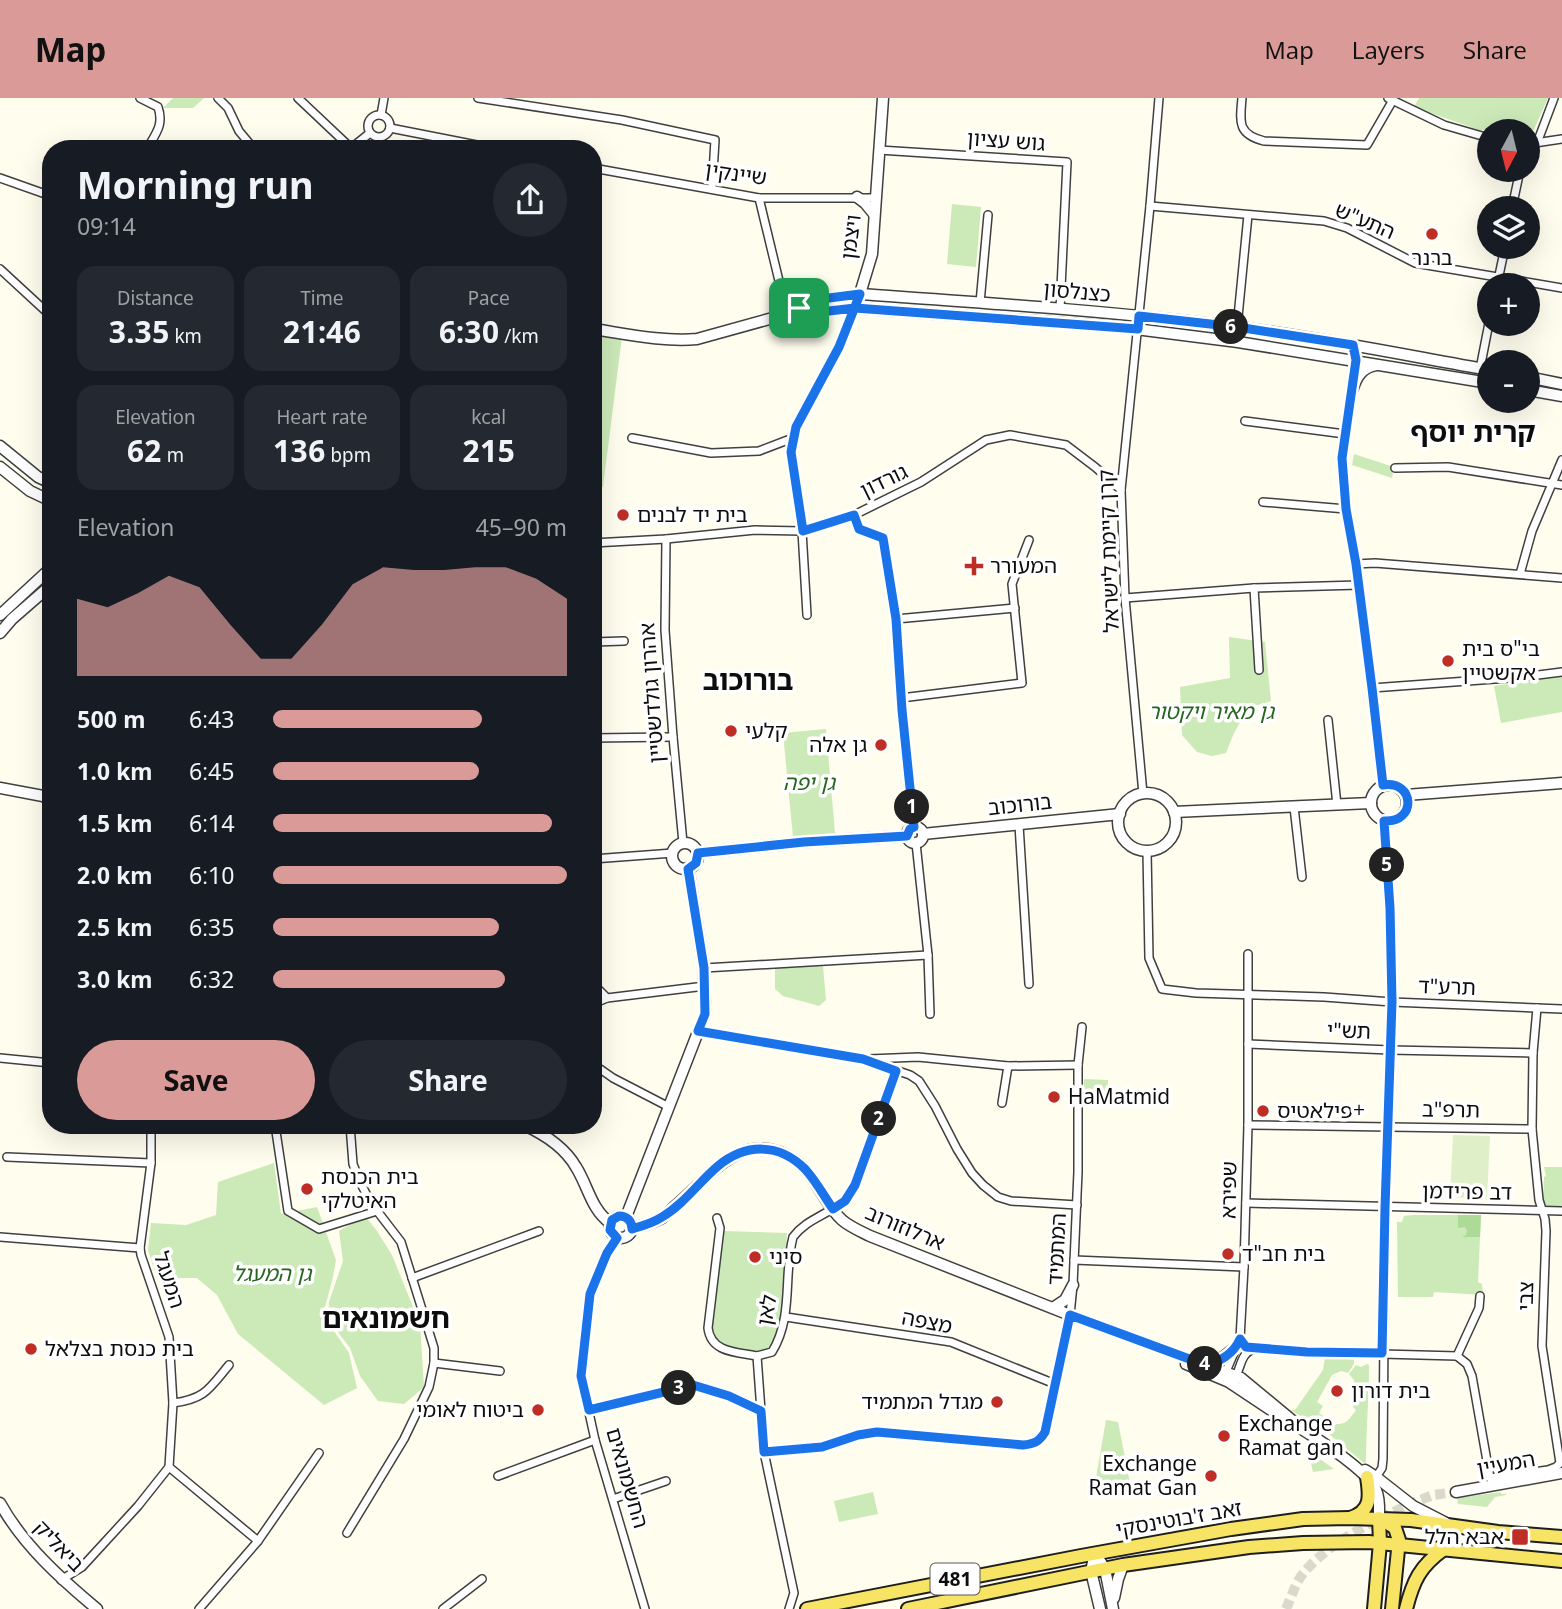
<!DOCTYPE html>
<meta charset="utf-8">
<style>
body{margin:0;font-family:Georgia,"Noto Sans Hebrew",serif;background:#242831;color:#f1f3f6;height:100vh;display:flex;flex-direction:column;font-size:26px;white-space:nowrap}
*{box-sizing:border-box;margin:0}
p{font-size:23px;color:#9ea1a6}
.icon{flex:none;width:38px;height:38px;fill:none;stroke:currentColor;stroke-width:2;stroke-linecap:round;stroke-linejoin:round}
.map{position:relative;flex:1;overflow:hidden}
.panel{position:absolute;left:42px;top:42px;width:560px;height:994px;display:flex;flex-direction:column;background:#171b24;border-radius:28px;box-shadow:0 7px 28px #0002}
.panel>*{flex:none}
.needle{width:46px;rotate:187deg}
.fabs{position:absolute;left:1477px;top:21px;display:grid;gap:14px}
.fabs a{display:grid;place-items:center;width:63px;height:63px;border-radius:50%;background:#171b24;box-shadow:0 7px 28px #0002;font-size:35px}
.pin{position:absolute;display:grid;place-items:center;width:60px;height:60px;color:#fff;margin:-30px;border-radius:14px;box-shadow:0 4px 10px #0006}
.km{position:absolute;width:35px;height:35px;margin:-18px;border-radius:50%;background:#222;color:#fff;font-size:19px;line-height:35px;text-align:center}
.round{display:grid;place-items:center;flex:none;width:74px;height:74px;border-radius:37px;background:#242831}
.headline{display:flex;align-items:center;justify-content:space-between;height:119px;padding:0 35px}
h1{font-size:38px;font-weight:700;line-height:52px}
.stats{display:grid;grid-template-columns:repeat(3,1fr);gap:10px;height:119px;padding:7px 35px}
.stats div{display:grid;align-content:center;border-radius:18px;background:#242831;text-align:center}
.stats b{font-size:30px;font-weight:700}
.stats small{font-size:19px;font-weight:400}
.stats p{font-size:19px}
.chart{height:196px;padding:14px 35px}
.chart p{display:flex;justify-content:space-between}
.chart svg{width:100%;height:126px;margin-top:7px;fill:#da9a98;opacity:.7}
.action{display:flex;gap:14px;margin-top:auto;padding:14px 35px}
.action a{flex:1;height:80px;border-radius:42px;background:#da9a98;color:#111;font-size:28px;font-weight:700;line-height:80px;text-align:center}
.action a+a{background:#242831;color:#f1f3f6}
ul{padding:0 35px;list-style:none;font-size:23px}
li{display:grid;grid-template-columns:112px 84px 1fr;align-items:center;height:52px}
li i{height:18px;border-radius:9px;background:#da9a98}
header{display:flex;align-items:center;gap:42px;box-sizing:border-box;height:98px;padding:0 35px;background:#da9a98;color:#111}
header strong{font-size:33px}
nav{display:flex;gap:38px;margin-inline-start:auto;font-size:24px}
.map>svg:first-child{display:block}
.green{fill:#cce9b8}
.forest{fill:#aeda97}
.pitch{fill:#dff0c9}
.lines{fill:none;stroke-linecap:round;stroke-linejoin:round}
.tertiary-tunnel{stroke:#dbd9cc;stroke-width:10;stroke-dasharray:10 5;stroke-linecap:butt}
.minor-casing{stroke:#404040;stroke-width:10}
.tertiary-casing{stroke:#404040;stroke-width:13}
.primary-casing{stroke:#1e1e1e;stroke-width:16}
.minor{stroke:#fff;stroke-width:7}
.tertiary{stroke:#fff;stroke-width:10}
.primary{stroke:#f8e464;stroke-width:12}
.route-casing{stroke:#fff;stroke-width:14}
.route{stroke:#1a73e8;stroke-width:9}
.poi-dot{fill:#be2e25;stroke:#fff;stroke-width:2.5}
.labels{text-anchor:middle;stroke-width:7;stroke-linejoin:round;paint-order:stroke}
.shield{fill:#fff;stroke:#565656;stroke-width:2}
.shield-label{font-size:19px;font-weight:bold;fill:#0d0d0d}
.street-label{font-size:21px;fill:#0d0d0d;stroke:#fff}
.poi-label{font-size:21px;fill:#0d0d0d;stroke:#fff;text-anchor:start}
.park-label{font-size:21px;font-style:italic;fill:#25651e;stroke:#fff}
.district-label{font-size:28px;font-weight:bold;fill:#0d0d0d;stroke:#fff}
</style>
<header>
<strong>Map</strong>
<nav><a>Map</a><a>Layers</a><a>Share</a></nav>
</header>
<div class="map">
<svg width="1562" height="1511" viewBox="0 0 1562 1511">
<rect width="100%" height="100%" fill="#fffdee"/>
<g class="green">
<polygon points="173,0 204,0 193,10 163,10"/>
<polygon points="1419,0 1548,0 1531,38 1528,38 1528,33 1479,32 1414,9"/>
<polygon points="952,106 981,109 976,169 947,166"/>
<polygon points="598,234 622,238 603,389 593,389 593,265"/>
<polygon points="1354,356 1394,369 1392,380 1352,367"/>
<polygon points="1229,539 1265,544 1271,603 1248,610 1234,635 1226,655 1212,658 1197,654 1182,637 1180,589 1230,580"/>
<polygon points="1562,578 1562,614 1501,625 1494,588"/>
<polygon points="826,631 835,735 793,739 783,635"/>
<polygon points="593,697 596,698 600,751 593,751"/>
<polygon points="823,868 826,902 819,908 783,898 775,891 775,870"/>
<polygon points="1084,981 1108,982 1108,997 1083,996"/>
<polygon points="274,1065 281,1116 317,1109 336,1162 333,1179 323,1217 349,1255 357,1290 324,1307 238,1236 217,1197 197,1180 157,1180 148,1152 151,1125 186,1127 216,1117 218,1084"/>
<polygon points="1544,1069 1562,1069 1562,1108 1547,1108 1543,1104 1544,1079 1546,1078"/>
<polygon points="1413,1117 1481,1117 1478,1184 1482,1186 1483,1197 1434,1194 1433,1199 1398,1199 1397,1124 1402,1124 1404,1118"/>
<polygon points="365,1118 377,1133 392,1157 420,1226 424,1289 404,1306 378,1303 360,1278 350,1250 328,1221 329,1204 343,1163 339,1133"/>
<path d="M723,1133L787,1135C785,1157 786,1243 765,1252C752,1257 735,1250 721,1248L710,1230Z"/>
<polygon points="1325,1259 1354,1259 1354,1266 1348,1275 1341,1273 1332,1277 1317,1304 1323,1308 1319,1315 1333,1324 1327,1334 1325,1334 1291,1312 1295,1312 1323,1272"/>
<path d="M1367,1266L1369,1267C1369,1299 1366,1334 1366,1364L1364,1365L1329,1336L1336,1326C1347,1327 1350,1320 1356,1312L1353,1309L1357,1303L1353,1300L1357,1294L1355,1292L1354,1282L1349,1276L1356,1267L1361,1269Z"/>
<polygon points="1106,1322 1118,1324 1131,1390 1093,1397"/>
<polygon points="1311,1355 1334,1371 1313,1374 1309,1356"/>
<polygon points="873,1394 878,1416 839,1424 834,1403"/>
<polygon points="1501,1394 1501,1396 1505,1396 1506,1394 1506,1397 1495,1399 1487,1409 1458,1406 1457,1400"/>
</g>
<polygon class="forest" points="1458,1117 1481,1117 1480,1139 1462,1139 1466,1137 1467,1133 1465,1129 1458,1130"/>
<polygon class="pitch" points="1453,1037 1490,1038 1487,1101 1450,1099"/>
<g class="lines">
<path class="tertiary-tunnel" d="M1286,1511C1291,1500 1295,1486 1302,1477C1327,1444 1383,1418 1420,1402L1433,1397L1456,1394"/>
<g class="minor-casing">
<g id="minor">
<path d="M140,0L158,9C164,27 156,35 147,51"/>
<polyline points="218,0 228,10 239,33 254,51"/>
<polyline points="298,0 352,51"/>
<polyline points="478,0 622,22 715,42 712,91"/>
<path d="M1242,0C1240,24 1237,36 1264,43L1367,47L1393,2"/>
<polyline points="1388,0 1444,27 1489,40"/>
<polyline points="381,17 384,0"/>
<circle cx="379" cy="28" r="11"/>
<polyline points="390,30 497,51"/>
<polyline points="1537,45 1554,0"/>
<polyline points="1528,46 1562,41"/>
<polyline points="350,51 370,35"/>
<polyline points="879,52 1067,64 1060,211"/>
<polyline points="593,70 759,100 874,100"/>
<polyline points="0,80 51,98"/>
<polyline points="759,100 787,216"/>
<polyline points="1150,108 1324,123 1347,130 1415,165 1562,190"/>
<polyline points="1512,110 1520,72"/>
<polyline points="0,171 51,218"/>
<polyline points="1497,187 1505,149"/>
<polyline points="980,205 988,117"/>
<polyline points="1237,229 1248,117"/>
<polyline points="1353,247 1356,263 1342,360 1346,411 1356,466 1372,590 1383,687"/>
<polyline points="1480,271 1489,225"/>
<polyline points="1245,323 1345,336"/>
<polyline points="632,340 711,355 759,353 793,340"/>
<polyline points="1395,370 1448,369 1562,387"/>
<polyline points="1263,404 1346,411"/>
<polyline points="854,417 859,431 883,440 896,521 902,612 914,729"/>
<polyline points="666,441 665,532 673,639 683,745"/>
<polyline points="593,445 666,441 755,432 802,433 854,417 921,384 986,342 1010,337 1066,347 1095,369 1121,392"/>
<polyline points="1356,466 1375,465 1562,480"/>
<polyline points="1520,476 1532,433 1562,362"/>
<polyline points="1254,490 1259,572"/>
<polyline points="1125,500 1254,490 1359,487"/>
<polyline points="807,517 802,433 791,354 796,329 839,249 855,210"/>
<polyline points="896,521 1015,510"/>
<polyline points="593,544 624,543"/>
<polyline points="1372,590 1522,579 1562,574"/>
<polyline points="901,600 1022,585 1012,486 1029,442"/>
<polyline points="1328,622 1337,707"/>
<polyline points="593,640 673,639"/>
<polyline points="1143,696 1125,500 1121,392 1150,108 1159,0"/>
<polyline points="1294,709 1302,779"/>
<polyline points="1019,727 1029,886"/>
<polyline points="916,745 928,857 930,916"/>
<polyline points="1147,753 1149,860 1162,891 1196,895 1324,899 1392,904 1562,911"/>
<polyline points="593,761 673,755"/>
<polyline points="704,870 928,857"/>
<polyline points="593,886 607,900"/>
<polyline points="593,906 607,900 705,888"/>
<polyline points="698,933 863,961 910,977 919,983 935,1008 957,1051 972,1075 983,1087 998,1099 1011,1103 1077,1107"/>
<polyline points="1248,946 1390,952 1533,955"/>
<polyline points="0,960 51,965"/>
<polyline points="869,961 918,959 1008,968 1078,967"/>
<polyline points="593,966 613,980 669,1009"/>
<polyline points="1002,1005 1008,968"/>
<polyline points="275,1027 288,1113 319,1131 377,1113"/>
<polyline points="1248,1027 1532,1031"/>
<polyline points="7,1059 151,1065"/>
<polyline points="1246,1105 1562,1113"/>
<path d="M717,1120L720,1130L708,1230C711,1255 737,1254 757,1258"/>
<polyline points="0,1139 140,1150"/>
<polyline points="617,1140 607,1155 591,1196 581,1278 595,1342 645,1511"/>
<polyline points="1074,1162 1244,1169"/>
<polyline points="412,1180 539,1133"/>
<polyline points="1480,1198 1479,1210 1457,1258 1467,1266 1472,1278 1490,1380 1548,1372 1556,1369 1560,1365 1542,1248 1546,1133 1545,1121 1539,1102 1532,1031 1533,955 1537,910"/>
<polyline points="786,1219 951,1244 1055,1286"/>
<polyline points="434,1265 500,1273"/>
<polyline points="1226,1278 1227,1271 1240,1241 1244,1169 1248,1027 1248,856"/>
<path d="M1235,1280C1242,1267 1240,1255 1256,1250L1307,1254L1457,1258"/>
<path d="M173,1305C205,1301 209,1291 229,1267"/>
<polyline points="589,1312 693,1287 729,1298 761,1313"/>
<path d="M764,1354L822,1349L858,1337L877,1334L1023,1347C1043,1345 1044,1337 1048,1319L1070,1217L1073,1187L1078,1074V967L1082,929"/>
<polyline points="169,1369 258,1443"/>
<polyline points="498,1378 595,1342"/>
<polyline points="1376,1379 1382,1370 1383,1361 1385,1110 1392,904 1390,810 1385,723"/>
<polyline points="613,1401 666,1383"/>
<polyline points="347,1435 404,1341 429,1289 434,1265 434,1250 401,1144 371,1105 360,1084 353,1066 350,1027"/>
<polyline points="61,1482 82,1469 138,1408 169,1369 173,1305 169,1239 141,1157 140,1150 151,1065 151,1027"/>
<polyline points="199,1511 258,1443 319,1355"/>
<polyline points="443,1511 482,1481"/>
<path d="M789,1511L794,1495L764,1354L757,1258L772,1254C794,1218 783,1177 793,1139C810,1116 839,1117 855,1087L896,973"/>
</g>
</g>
<g class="tertiary-casing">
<g id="tertiary">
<polyline points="857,99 865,105 874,116"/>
<polyline points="859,199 872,156 883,0"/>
<polyline points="791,216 855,210 1128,230 1238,244 1489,285"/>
<path d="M593,231C627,236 662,244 697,241L787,216C810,204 834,199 860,196C986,205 1112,213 1237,229C1322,240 1405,257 1489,272"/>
<polyline points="1528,279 1562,286"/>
<path d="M1353,290C1357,278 1362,270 1376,267"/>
<polyline points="1528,292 1562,298"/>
<polyline points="0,348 38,379 51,385"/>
<polyline points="0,369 30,393 51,403"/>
<polyline points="0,517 51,470"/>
<polyline points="0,535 12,521 51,487"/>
<circle cx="1389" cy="705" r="18"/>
<polyline points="0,690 43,698 51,703"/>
<circle cx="1147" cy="724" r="29"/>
<polyline points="1406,697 1562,685"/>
<polyline points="1174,714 1371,705"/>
<circle cx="915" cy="737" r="8"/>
<polyline points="923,736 1120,716"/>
<circle cx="685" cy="758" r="13"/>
<polyline points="698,755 804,744 907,738"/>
<path d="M524,1027C544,1036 565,1050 576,1069C588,1088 591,1111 610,1125"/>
<circle cx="621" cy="1129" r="11"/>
<polyline points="626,1119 705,916 704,870 688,770"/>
<path d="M632,1131C641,1128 653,1125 662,1120C666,1117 670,1113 674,1109C710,1079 744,1026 796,1063C817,1078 823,1105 842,1122C850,1129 860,1133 870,1138L1070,1217L1241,1280L1305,1333"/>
<polyline points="1053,1210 1065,1202 1073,1187"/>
<polyline points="1186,1266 1229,1284 1277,1316"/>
<polyline points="1205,1266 1217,1264 1237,1248"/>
<path d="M1302,1331C1321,1344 1367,1372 1376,1392C1380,1401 1379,1411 1379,1420"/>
<polyline points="1365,1372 1376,1379 1413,1408 1446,1425"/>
<polyline points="1456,1394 1562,1375"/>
<path d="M0,1405C23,1447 61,1481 97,1511"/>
<polyline points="1095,1455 1105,1471 1113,1511"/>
<polyline points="1095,1455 1091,1473 1100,1511"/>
<polyline points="1114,1500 1118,1481 1123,1467"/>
</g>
</g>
<g class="primary-casing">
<g id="primary">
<path d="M1350,1420C1372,1413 1370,1398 1367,1379"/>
<polyline points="1383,1422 1395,1430 1399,1442 1392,1511"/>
<polyline points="807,1511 1081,1458 1231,1431 1303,1421 1350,1420 1411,1422 1498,1434 1562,1439"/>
<polyline points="908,1511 1123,1467 1249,1449 1303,1445 1369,1444 1562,1463"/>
<polyline points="1374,1511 1380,1445 1379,1420"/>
<path d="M1406,1511C1413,1483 1420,1468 1444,1451"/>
</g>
</g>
<use href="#minor" class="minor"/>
<use href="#tertiary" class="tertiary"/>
<use href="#primary" class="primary"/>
</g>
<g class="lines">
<g class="route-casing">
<path id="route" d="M799,210L829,200L860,196L839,249L796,329L791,354L803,433L854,417L859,431L883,440L896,521L902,612L914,729L910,731L907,738L804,744L698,755L696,765L688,771L704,870L705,916L698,933L863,961L896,973L855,1087L845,1103L833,1111C824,1098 816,1083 805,1071C779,1045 746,1045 718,1068C699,1084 684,1106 662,1119C653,1125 642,1128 632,1131C632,1123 627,1118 619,1118L612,1122L610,1132L617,1140L607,1155L590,1196L581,1278L589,1312L693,1287L729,1298L761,1313L764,1354L822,1349L858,1337L877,1334L1023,1347C1034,1346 1039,1344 1045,1334L1070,1217L1203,1266C1219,1266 1234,1255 1240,1241L1246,1249L1307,1254L1382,1255L1385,1110L1392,904L1390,810L1384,723C1417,725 1415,682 1383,687L1372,590L1356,466L1346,411L1342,360L1356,262L1353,247L1237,229L1139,218L1138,231L855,210L803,216H787L799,210"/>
</g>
<use href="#route" class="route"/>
</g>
<g class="poi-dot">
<circle cx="1432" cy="136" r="7"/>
<circle cx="623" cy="417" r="7"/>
<path d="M970.5 457.5h7v7h7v7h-7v7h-7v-7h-7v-7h7z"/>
<circle cx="1448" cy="563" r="7"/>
<circle cx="731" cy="633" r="7"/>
<circle cx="881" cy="647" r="7"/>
<circle cx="1054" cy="999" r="7"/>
<circle cx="1263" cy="1013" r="7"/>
<circle cx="307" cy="1091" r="7"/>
<circle cx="1228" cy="1156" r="7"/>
<circle cx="755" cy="1159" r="7"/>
<circle cx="31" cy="1251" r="7"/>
<circle cx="1337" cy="1293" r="7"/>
<circle cx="997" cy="1304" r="7"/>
<circle cx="538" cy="1312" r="7"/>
<circle cx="1224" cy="1338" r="7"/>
<circle cx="1211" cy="1378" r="7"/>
<rect x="1511" y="1430" width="18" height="18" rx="3.5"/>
</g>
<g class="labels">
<rect class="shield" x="930.5" y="1465.5" width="49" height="31" rx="5"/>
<g class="shield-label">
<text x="955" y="1488">481</text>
</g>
<g class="street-label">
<text transform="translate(1006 43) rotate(4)" y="7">גוש עציון</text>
<text transform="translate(736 76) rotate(8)" y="7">שיינקין</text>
<text transform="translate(1365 123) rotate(23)" y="7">התע"ש</text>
<text transform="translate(851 139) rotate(-83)" y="7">ויצמן</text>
<text transform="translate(1077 194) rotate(5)" y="7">כצנלסון</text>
<text transform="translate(884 383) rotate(-26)" y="7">גורדון</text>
<text transform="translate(1109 453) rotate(-92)" y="7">קרן קיימת לישראל</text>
<text transform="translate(652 595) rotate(-94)" y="7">אהרון גולדשטיין</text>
<text transform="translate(1020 707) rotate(-6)" y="7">בורוכוב</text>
<text transform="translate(1447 889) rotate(2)" y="7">תרע"ד</text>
<text transform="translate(1349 933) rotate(2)" y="7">תש"י</text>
<text transform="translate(1451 1012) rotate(1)" y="7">תרפ"ב</text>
<text transform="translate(1229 1092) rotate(-89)" y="7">שפירא</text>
<text transform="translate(1467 1094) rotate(1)" y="7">דב פרידמן</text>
<text transform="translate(905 1130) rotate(23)" y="7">ארלוזורוב</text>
<text transform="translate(1057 1151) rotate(-87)" y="7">המתמיד</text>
<text transform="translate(169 1182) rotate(72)" y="7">המעגל</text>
<text transform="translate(1526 1198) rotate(-88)" y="7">צבי</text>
<text transform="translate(767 1212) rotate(-80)" y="7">לאן</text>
<text transform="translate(927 1224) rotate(11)" y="7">מצפה</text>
<text transform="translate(1506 1366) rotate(-10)" y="7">המעיין</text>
<text transform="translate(627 1380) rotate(74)" y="7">החשמונאים</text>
<text transform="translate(1179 1421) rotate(-10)" y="7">זאב ז'בוטינסקי</text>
<text transform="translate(59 1448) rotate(47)" y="7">ביאליק</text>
</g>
<g class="poi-label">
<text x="1432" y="167" text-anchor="middle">ברנר</text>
<text x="637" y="424">בית יד לבנים</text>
<text x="990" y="475">המעורר</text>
<text x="1462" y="558">בי"ס בית<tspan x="1462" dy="24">אקשטיין</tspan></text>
<text x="745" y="640">קלעי</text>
<text x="867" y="654" text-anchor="end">גן אלה</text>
<text x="1068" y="1006">HaMatmid</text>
<text x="1277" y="1020">פילאטיס+</text>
<text x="321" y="1086">בית הכנסת<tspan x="321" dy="24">האיטלקי</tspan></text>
<text x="1242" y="1163">בית חב"ד</text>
<text x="769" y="1166">סיני</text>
<text x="45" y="1258">בית כנסת בצלאל</text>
<text x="1351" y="1300">בית דורון</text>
<text x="983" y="1311" text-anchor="end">מגדל המתמיד</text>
<text x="524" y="1319" text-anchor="end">ביטוח לאומי</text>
<text x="1238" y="1333">Exchange<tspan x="1238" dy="24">Ramat gan</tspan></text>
<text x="1197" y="1373" text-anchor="end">Exchange<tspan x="1197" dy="24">Ramat Gan</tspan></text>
<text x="1504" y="1446" text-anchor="end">אבא הלל</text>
</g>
<g class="park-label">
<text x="1211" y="621">גן מאיר ויקטור</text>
<text x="809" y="692">גן יפה</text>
<text x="272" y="1183">גן המעגל</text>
</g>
<g class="district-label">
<text x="1473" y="344">קרית יוסף</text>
<text x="748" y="592">בורוכוב</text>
<text x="386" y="1230">חשמונאים</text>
</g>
</g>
</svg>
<div class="fabs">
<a><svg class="needle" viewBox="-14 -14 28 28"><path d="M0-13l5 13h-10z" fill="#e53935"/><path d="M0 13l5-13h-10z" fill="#9ea1a6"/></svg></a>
<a><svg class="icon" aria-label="layers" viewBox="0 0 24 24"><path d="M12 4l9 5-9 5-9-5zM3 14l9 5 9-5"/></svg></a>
<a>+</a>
<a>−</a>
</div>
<div class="pin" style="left:799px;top:210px;background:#1e9e55"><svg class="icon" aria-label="arrive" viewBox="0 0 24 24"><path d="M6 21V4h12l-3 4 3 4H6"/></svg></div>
<b class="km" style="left:912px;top:709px">1</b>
<b class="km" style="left:879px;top:1021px">2</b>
<b class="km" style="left:679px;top:1290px">3</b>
<b class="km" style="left:1205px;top:1266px">4</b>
<b class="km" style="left:1387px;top:767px">5</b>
<b class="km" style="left:1231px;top:229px">6</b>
<section class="panel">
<div class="headline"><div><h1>Morning run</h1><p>09:14</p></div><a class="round"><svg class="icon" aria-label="share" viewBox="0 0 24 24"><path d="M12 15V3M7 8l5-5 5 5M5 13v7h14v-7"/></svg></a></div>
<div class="stats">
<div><p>Distance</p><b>3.35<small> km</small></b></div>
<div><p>Time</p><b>21:46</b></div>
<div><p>Pace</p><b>6:30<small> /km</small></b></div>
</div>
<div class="stats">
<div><p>Elevation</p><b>62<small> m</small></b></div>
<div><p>Heart rate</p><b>136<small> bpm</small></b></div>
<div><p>kcal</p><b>215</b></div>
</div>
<div class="chart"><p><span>Elevation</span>45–90 m</p>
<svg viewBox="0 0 160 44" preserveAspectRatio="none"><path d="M0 44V17L10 20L20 15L30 9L40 13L50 26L60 38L70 38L80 26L90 12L100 6L110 7L120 7L130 6L140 6L150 10L160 17V44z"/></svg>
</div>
<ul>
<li><b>500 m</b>6:43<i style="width:71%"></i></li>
<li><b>1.0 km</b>6:45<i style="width:70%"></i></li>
<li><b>1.5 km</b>6:14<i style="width:95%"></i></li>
<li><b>2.0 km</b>6:10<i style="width:100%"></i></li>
<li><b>2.5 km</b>6:35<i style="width:77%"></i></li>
<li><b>3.0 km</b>6:32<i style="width:79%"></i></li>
</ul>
<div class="action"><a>Save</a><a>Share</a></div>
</section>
</div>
